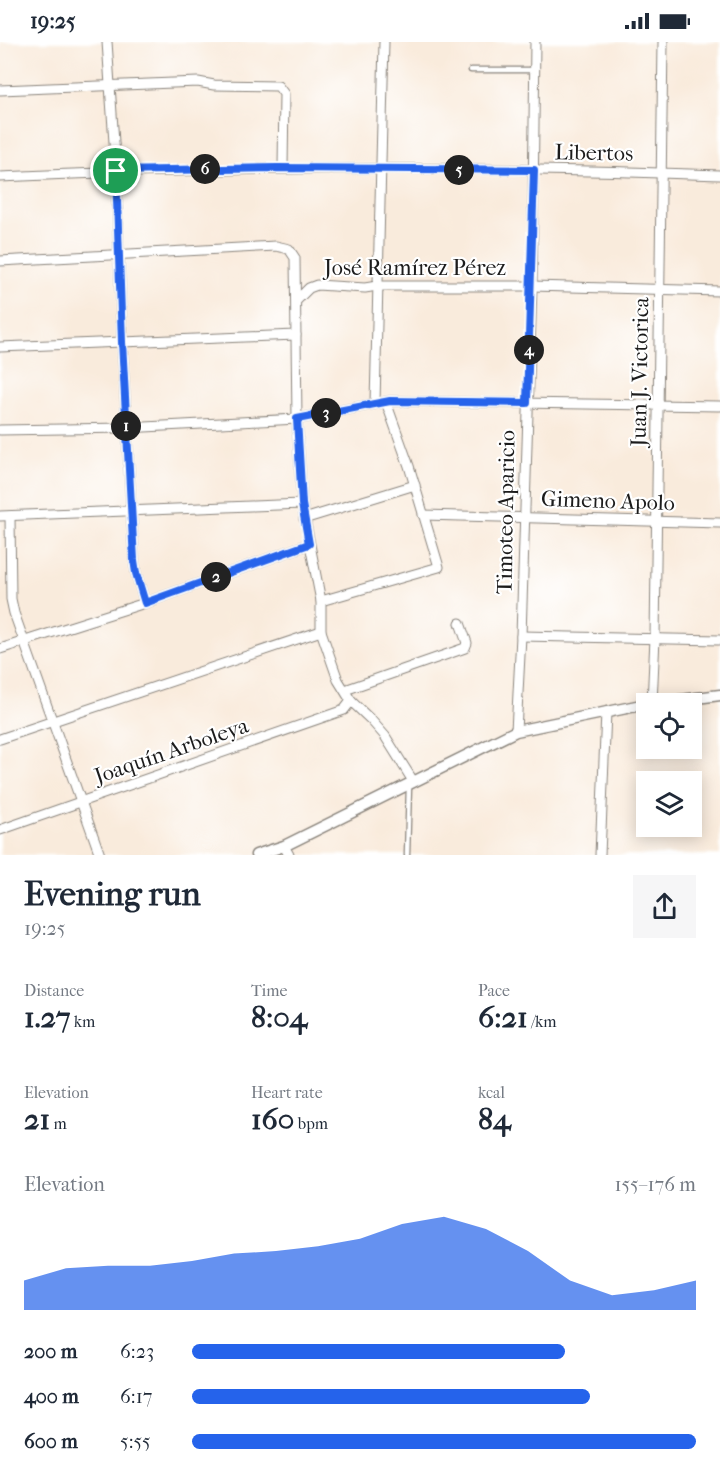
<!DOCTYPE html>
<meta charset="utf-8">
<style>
body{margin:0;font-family:"IM FELL French Canon",serif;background:#f6f6f7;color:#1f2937;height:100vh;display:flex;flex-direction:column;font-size:22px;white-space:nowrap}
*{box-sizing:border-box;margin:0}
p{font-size:20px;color:#747a83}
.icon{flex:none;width:33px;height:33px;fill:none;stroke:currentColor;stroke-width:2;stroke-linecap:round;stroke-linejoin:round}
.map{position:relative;height:813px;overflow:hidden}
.sheet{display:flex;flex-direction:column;background:#fff;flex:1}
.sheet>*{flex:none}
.buttons{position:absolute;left:636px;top:651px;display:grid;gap:12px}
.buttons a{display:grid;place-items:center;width:66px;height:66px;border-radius:0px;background:#fff;box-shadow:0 3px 15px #0003;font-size:30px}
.pin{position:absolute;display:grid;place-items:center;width:51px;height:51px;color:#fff;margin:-26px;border:3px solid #fff;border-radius:50%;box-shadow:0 2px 6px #0007}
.km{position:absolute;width:30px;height:30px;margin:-15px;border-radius:50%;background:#222;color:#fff;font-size:16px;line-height:30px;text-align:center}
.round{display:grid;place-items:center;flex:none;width:63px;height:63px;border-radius:0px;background:#f6f6f7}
.head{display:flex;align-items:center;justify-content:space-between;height:102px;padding:0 24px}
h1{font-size:33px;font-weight:800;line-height:45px}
.figures{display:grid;grid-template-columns:repeat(3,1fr);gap:9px;height:102px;padding:6px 24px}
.figures div{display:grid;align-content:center}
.figures b{font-size:30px;font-weight:800}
.figures small{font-size:16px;font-weight:400}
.figures p{font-size:16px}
.chart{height:168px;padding:12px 24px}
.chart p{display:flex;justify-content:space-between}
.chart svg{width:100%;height:108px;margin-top:6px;fill:#2563eb;opacity:.7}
ul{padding:0 24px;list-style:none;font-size:20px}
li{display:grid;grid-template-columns:96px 72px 1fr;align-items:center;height:45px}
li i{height:15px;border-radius:8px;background:#2563eb}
.status{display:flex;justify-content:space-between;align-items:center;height:42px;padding:0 30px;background:#fff;direction:ltr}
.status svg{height:16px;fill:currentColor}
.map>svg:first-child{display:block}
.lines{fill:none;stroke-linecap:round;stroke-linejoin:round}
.service-casing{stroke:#8a847c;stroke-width:7}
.minor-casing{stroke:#8a847c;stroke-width:11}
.tertiary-casing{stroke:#8a847c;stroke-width:13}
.service{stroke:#fff;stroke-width:4.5}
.minor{stroke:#fff;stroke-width:9}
.tertiary{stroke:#fff;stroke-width:10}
.route-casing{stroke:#fff;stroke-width:12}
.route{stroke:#2563eb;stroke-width:8}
.labels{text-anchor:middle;stroke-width:4.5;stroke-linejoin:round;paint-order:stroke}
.street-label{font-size:22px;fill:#1c1c1c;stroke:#fff}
</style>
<div class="status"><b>19:25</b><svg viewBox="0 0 49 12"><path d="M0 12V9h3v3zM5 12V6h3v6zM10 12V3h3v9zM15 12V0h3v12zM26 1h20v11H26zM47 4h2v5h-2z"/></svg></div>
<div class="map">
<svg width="720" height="813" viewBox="0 0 720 813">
<rect width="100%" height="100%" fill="#fff"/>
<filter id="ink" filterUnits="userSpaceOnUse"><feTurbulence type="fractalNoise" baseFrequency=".0167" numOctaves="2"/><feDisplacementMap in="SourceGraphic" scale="12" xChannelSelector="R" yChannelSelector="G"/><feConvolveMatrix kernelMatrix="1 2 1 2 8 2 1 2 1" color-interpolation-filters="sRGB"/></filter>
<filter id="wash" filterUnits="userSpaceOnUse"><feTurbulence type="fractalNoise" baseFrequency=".008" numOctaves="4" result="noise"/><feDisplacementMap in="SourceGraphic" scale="24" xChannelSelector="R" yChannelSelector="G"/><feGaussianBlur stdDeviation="1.35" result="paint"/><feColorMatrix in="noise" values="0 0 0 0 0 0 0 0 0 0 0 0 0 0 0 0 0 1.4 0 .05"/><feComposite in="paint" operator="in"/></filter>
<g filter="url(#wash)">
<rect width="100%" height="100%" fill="#f9ebdc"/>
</g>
<g filter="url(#ink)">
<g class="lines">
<g class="service-casing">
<g id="service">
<polyline points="471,28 535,28"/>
<polyline points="407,813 409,744"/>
</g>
</g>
<g class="minor-casing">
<g id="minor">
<polyline points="107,0 116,129 122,300 134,518 136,531 145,561"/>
<polyline points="0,48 198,40 214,43 278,44 284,52 283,126"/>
<path d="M0,135C240,124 480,124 720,133"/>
<polyline points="0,219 276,204 289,207 295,216 297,377 302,462 321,559 321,589 338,638 351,659 371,678 385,694 413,739"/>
<polyline points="296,259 309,246 317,243 365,246 377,244 532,244 720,249"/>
<polyline points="0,305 296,293"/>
<polyline points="375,361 384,0"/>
<polyline points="0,388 126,386 297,377 390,359 720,364"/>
<polyline points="423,473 720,481"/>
<polyline points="0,474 302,462"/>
<polyline points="10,474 11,557 14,571 100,813"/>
<polyline points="304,477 415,443"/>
<polyline points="321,559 439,525 409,424 386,360"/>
<polyline points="521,594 720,598"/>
<polyline points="0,607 145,561 309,502"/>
<polyline points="345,648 465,606 467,601 460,581"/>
<polyline points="652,661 655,596 663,0"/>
<polyline points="516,689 521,594 532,244 535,0"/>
<polyline points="0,697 321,589"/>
<polyline points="0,788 344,668 351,659"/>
<polyline points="284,804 289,813"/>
<polyline points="600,813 606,670"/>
</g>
</g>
<g class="tertiary-casing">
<g id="tertiary">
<polyline points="650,662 720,653"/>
<polyline points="256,813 284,804 516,689 646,662"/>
</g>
</g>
<use href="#service" class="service"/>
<use href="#minor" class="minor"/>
<use href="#tertiary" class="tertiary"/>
</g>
</g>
<g class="lines" filter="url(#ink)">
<g class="route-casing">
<polygon id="route" points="277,126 534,128 527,361 390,359 297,377 302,462 309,502 145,561 136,531 134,518 122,300 116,129"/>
</g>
<use href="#route" class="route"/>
</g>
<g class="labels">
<g class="street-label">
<text transform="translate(594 110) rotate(1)" y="8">Libertos</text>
<text x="415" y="233">José Ramírez Pérez</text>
<text transform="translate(639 330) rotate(-89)" y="8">Juan J. Victorica</text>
<text transform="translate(608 458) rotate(2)" y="8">Gimeno Apolo</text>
<text transform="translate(505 470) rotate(-89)" y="8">Timoteo Aparicio</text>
<text transform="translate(171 708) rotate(-19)" y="8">Joaquín Arboleya</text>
</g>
</g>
</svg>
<div class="buttons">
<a><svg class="icon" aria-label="locate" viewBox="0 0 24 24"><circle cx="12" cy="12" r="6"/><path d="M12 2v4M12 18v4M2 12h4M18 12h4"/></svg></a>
<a><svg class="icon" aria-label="layers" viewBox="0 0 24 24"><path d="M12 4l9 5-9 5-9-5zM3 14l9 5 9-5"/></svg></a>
</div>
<div class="pin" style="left:116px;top:129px;background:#1e9e55"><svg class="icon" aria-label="arrive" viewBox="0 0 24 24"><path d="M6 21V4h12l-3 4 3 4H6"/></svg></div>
<b class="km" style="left:126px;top:384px">1</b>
<b class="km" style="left:216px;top:535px">2</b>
<b class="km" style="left:326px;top:371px">3</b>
<b class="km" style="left:529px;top:308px">4</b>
<b class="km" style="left:459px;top:128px">5</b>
<b class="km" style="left:205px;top:127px">6</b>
</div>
<section class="sheet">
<div class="head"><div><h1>Evening run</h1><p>19:25</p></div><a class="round"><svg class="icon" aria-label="share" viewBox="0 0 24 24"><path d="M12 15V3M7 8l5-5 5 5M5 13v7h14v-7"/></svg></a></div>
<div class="figures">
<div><p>Distance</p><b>1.27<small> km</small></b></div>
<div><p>Time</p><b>8:04</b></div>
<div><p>Pace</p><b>6:21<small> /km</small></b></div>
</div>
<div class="figures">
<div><p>Elevation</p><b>21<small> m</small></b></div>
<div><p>Heart rate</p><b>160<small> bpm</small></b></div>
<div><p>kcal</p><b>84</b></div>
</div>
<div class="chart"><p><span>Elevation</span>155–176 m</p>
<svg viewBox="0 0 160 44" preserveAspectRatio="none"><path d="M0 44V32L10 27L20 26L30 26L40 24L50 21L60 20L70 18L80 15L90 9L100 6L110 11L120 20L130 32L140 38L150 36L160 32V44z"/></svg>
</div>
<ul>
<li><b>200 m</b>6:23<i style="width:74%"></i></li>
<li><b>400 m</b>6:17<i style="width:79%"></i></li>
<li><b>600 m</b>5:55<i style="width:100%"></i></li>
</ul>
</section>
